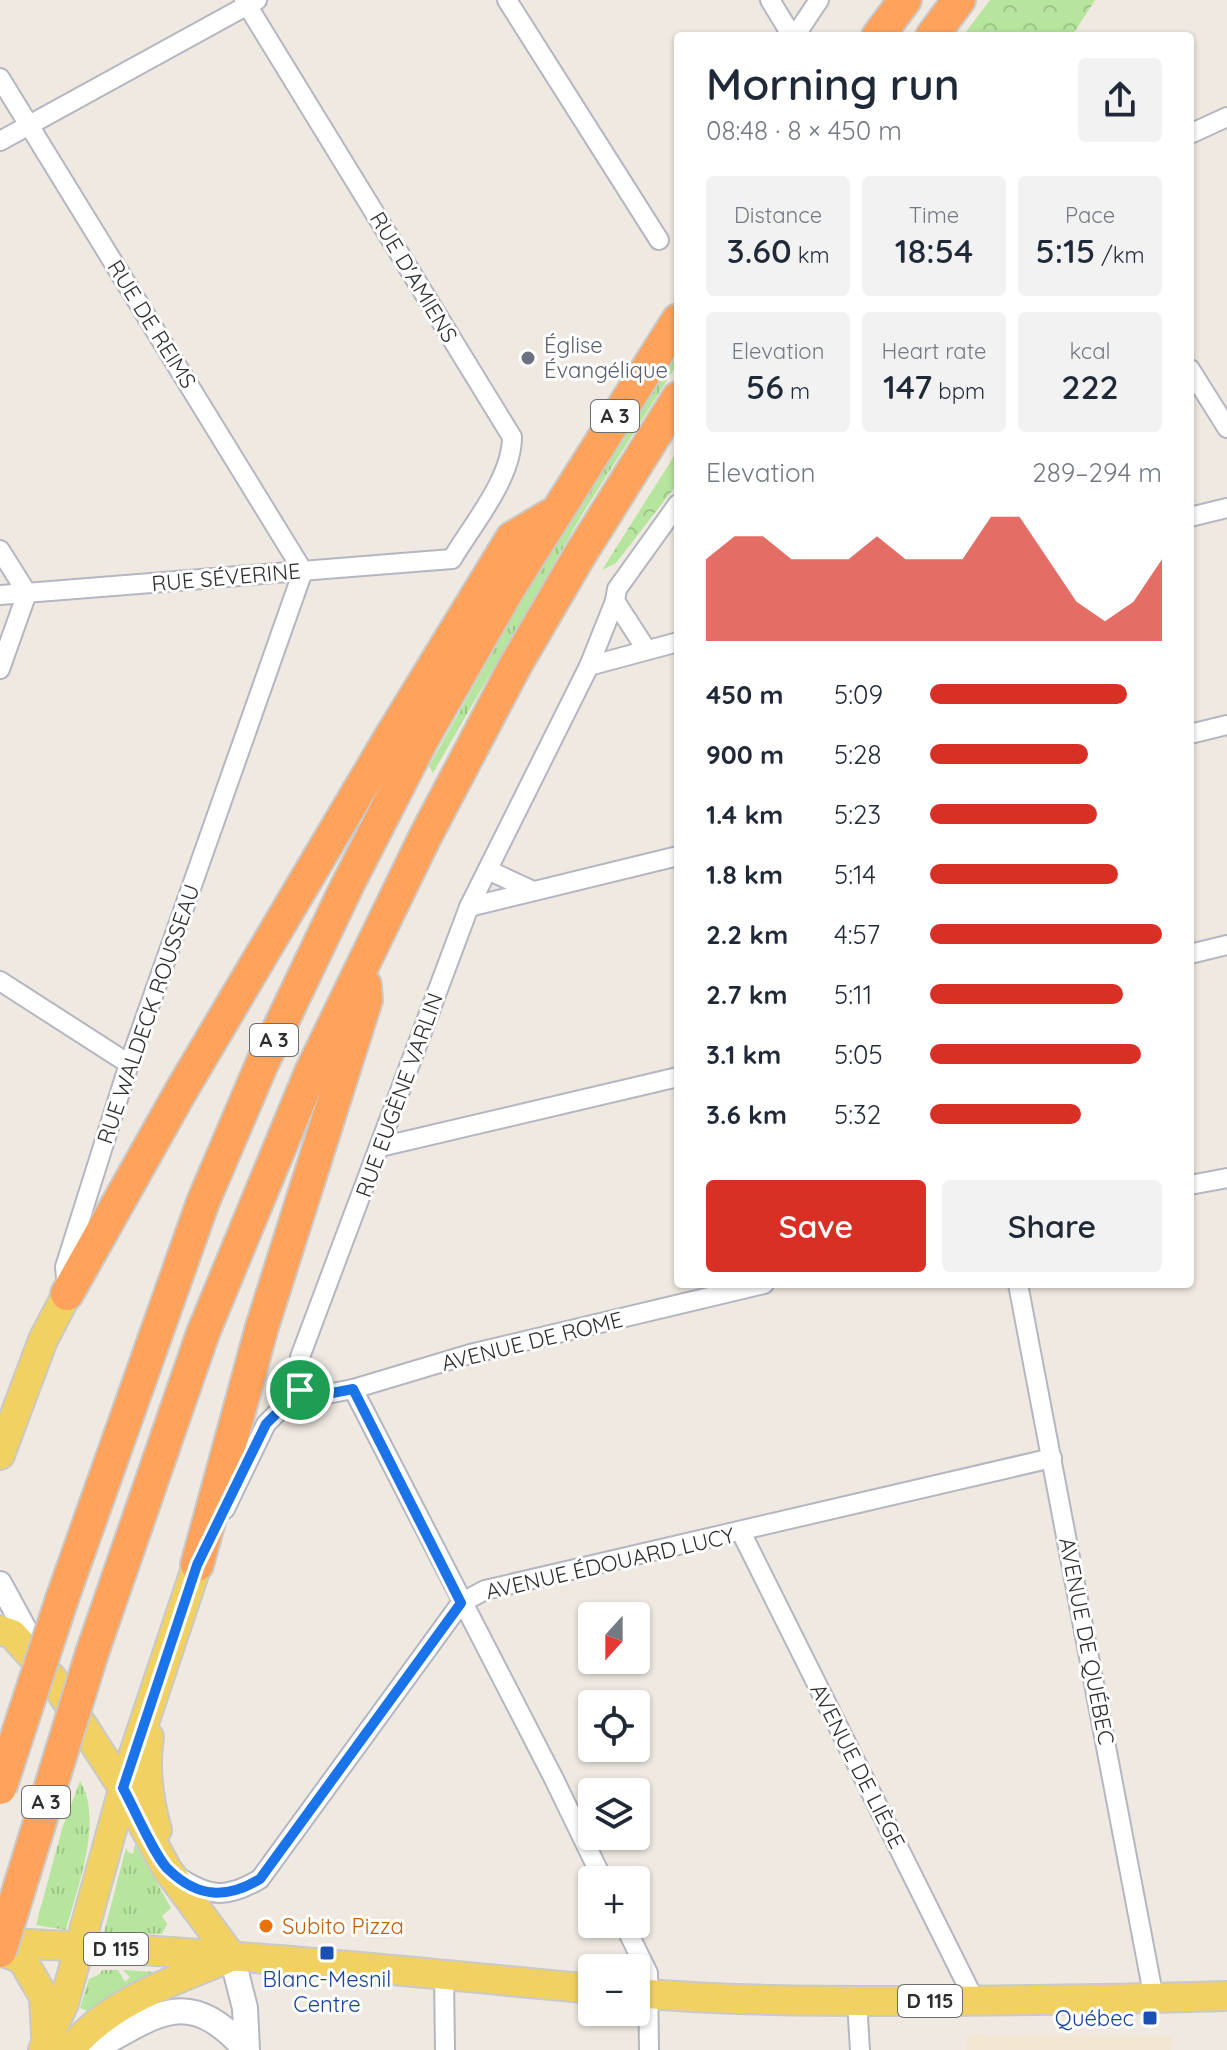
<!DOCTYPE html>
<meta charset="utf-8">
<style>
body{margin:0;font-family:Quicksand,sans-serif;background:#f2f2f3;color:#1f2937;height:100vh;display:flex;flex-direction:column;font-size:30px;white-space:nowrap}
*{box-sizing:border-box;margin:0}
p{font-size:26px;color:#747a83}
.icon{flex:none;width:44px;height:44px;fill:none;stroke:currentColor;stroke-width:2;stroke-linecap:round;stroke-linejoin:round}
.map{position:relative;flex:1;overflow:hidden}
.sheet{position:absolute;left:674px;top:32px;width:520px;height:1256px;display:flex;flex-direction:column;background:#fff;border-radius:8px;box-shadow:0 2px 6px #0004}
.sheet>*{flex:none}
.needle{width:52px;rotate:201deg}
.controls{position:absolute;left:578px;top:1602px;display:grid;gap:16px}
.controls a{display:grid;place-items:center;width:72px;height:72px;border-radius:8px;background:#fff;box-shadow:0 2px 6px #0004;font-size:40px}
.pin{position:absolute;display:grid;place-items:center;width:68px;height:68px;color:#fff;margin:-34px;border:4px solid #fff;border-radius:50%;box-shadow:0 2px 8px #0007}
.round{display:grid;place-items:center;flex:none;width:84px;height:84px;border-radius:8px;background:#f2f2f3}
.headline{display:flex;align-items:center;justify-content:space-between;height:136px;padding:0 32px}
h1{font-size:44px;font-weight:600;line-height:60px}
.figures{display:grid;grid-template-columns:repeat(3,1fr);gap:12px;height:136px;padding:8px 32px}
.figures div{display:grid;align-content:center;border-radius:8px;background:#f2f2f3;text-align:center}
.figures b{font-size:34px;font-weight:600}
.figures small{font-size:22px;font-weight:400}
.figures p{font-size:22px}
.chart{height:224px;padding:16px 32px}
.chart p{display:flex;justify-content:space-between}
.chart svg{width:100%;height:144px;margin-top:8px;fill:#d93025;opacity:.7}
.cta{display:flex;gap:16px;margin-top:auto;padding:16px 32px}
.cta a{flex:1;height:92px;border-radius:8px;background:#d93025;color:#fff;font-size:32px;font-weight:600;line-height:92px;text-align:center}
.cta a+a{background:#f2f2f3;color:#1f2937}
ul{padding:0 32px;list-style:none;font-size:26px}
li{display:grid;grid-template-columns:128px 96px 1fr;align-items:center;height:60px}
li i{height:20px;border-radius:10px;background:#d93025}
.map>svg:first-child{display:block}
.education{fill:#f0e6d1}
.grass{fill:url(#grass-tufts)}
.forest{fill:url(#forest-crowns)}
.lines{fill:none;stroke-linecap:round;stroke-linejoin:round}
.minor-casing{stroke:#b4b7c1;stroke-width:22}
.tertiary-casing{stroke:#b4b7c1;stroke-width:26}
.secondary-casing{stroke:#b4b7c1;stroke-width:28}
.primary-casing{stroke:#c9c9c9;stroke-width:32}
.motorway-casing{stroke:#c9c9c9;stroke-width:36}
.minor{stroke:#fff;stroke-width:18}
.tertiary{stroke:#fff;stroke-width:22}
.secondary{stroke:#fff;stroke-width:24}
.primary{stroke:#f2d163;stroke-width:28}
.motorway{stroke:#ffa35c;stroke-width:32}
.motorway-bridge-casing{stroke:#c9c9c9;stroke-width:36;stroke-linecap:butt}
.motorway-bridge{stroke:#ffa35c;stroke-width:32}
.route-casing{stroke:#fff;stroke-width:16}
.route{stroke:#1a73e8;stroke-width:10}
.worship-dot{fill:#6b7280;stroke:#fff;stroke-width:3}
.food-dot{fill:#e8710a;stroke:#fff;stroke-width:3}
.transit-dot{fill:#1a4fb4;stroke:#fff;stroke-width:3}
.labels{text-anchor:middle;stroke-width:6;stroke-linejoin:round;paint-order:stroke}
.shield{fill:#fff;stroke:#6d6d6d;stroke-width:2}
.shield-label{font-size:20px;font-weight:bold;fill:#2e2e2e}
.street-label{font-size:22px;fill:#2e2e2e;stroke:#fff}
.worship-label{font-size:22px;fill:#5b616d;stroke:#fff;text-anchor:start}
.food-label{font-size:22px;fill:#c56008;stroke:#fff;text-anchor:start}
.transit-label{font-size:22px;fill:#164399;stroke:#fff}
</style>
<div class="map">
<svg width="1227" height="2050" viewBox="0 0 1227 2050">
<defs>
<pattern id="grass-tufts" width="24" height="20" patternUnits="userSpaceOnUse" patternTransform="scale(2)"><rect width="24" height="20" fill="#b6e59e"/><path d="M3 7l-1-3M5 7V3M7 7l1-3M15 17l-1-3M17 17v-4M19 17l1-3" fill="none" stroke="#9dc588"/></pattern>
<pattern id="forest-crowns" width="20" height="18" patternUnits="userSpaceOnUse" patternTransform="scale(2)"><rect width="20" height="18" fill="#b6e59e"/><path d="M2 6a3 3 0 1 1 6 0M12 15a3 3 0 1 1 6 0" fill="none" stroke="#9dc588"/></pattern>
</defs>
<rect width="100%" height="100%" fill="#efe9e1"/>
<polygon class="education" points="967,2035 1173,2036 1171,2050 967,2050"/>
<g class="grass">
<polygon points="678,347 678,363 583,513 433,773 429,766 554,543"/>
<path d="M80,1781C104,1820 77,1889 66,1930L36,1925L62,1829Z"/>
<polygon points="135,1844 171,1908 162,1916 167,1924 162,1934 104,1932 126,1848 128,1852 133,1854"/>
<polygon points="102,1970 118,1970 125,1982 130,1977 123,1970 155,1972 119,1991 90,2012 80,2008 89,1979 100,1974"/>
</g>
<g class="forest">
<polygon points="990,0 1095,0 1072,36 963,36"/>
<polygon points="678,450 678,483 616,563 602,570"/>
</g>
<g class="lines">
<g class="minor-casing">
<g id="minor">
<polyline points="507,0 659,240"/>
<polyline points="770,0 792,36"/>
<polyline points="795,36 819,0"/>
<polyline points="0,78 303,571"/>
<polyline points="1190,134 1227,117"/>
<polyline points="0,141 257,0"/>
<polyline points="1190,369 1227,428"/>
<polyline points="1190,517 1227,508"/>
<polyline points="0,550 27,593 0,669"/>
<path d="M0,595L452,559C473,524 512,478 512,437L244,0"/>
<polyline points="615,601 646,649"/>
<polyline points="589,666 678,642"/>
<polyline points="1190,734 1227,725"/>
<polyline points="488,870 533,891"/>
<polyline points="469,907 678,856"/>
<polyline points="1190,954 1227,945"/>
<polyline points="0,981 129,1064"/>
<polyline points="380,1147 678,1077"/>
<polyline points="1190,1185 1227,1178"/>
<polyline points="1018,1284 1154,1999"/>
<polyline points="67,1288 65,1267 129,1064 303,571"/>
<polyline points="353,1389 553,1777 603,1880"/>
<polyline points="300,1390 322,1395 353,1389 470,1354 764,1284"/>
<polyline points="225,1509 266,1424 300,1390 300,1357 469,907 589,666 615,601 617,589 678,504"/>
<polyline points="741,1532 975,2001"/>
<path d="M177,1876C209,1897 227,1899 260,1879L461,1603L485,1590L1052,1458"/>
<polyline points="624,1924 648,1973 649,2050"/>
<polyline points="444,1976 445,2050"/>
<polyline points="857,2001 860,2050"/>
</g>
</g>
<g class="tertiary-casing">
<polyline id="tertiary" points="0,1583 38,1653"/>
</g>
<g class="secondary-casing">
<g id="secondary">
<polyline points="232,1957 245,2008 247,2050"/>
<path d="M91,2050C157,2016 186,1983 246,2050"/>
</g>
</g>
<g class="primary-casing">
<g id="primary">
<polyline points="0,1455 43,1340 67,1294"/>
<polyline points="0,1630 12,1634 52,1678 123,1788 167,1869 232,1957"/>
<path d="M149,1737C144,1769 148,1798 157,1830"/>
<path d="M0,1943C198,1950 395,1970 592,1989"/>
<polyline points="0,1951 22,1959 44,1997 46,2035"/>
<path d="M636,1993C725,2001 814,2001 904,2001C1012,2001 1119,1999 1227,1996"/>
<polyline points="43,2050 64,2003 129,1768 197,1565"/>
<path d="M70,2050C107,2003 170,1982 224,1960"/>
</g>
</g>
<g class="motorway-casing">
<g id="motorway">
<polyline points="878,36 905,0"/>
<polyline points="932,36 959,0"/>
<polyline points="67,1294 181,1091 390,738 512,538 551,515"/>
<polyline points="197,1565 262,1327 366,1000 365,985"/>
<polyline points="62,1599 203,1202 261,1066 348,884 423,738 509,588 678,320"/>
<polyline points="92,1653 203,1333 311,1072 425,837 515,666 578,558 678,398"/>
</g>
</g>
<use href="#minor" class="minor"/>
<use href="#tertiary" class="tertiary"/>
<use href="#secondary" class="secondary"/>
<use href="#primary" class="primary"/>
<use href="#motorway" class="motorway"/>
<g class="motorway-bridge-casing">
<g id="motorway-bridge">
<polyline points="0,1788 62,1599"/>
<polyline points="0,1951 92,1653"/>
</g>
</g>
<use href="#motorway-bridge" class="motorway-bridge"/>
</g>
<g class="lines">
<g class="route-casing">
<path id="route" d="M353,1389L461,1603L260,1879C227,1899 198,1898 169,1870C156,1859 133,1806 123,1788L197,1565L266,1424L300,1390L322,1395Z"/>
</g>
<use href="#route" class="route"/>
</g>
<circle class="worship-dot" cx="528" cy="358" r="8"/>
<circle class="food-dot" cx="266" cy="1926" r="8"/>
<g class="transit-dot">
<rect x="319" y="1945" width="16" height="16" rx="4"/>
<rect x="1142" y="2010" width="16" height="16" rx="4"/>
</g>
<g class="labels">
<g class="shield">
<rect x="591" y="400" width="48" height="32" rx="6"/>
<rect x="250" y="1024" width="48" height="32" rx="6"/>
<rect x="22" y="1786" width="48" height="32" rx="6"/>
<rect x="84" y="1933" width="64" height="32" rx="6"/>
<rect x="898" y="1985" width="64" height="32" rx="6"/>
</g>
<g class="shield-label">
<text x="615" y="423">A 3</text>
<text x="274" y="1047">A 3</text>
<text x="46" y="1809">A 3</text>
<text x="116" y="1956">D 115</text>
<text x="930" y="2008">D 115</text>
</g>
<g class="street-label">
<text transform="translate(414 277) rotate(59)" y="8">RUE D'AMIENS</text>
<text transform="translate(152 324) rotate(58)" y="8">RUE DE REIMS</text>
<text transform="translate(226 577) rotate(-5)" y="8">RUE SÉVERINE</text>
<text transform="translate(148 1014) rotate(-71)" y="8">RUE WALDECK ROUSSEAU</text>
<text transform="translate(399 1095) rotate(-70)" y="8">RUE EUGÈNE VARLIN</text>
<text transform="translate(532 1341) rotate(-14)" y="8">AVENUE DE ROME</text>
<text transform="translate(610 1563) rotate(-13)" y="8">AVENUE ÉDOUARD LUCY</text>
<text transform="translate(1087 1641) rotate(79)" y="8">AVENUE DE QUÉBEC</text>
<text transform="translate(858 1766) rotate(63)" y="8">AVENUE DE LIÈGE</text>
</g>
<g class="worship-label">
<text x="544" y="353">Église<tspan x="544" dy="25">Évangélique</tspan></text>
</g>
<g class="food-label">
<text x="282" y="1934">Subito Pizza</text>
</g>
<g class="transit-label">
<text x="327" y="1987">Blanc-Mesnil<tspan x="327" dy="25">Centre</tspan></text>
<text x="1134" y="2026" text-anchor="end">Québec</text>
</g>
</g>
</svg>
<div class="controls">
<a><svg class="needle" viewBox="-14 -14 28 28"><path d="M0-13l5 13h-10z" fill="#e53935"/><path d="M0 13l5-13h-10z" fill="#747a83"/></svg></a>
<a><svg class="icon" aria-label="locate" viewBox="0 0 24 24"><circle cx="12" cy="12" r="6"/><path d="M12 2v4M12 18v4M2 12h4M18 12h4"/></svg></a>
<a><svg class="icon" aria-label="layers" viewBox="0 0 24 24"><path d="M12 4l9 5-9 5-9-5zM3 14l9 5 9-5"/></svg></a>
<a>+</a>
<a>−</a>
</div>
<div class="pin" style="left:300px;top:1390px;background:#1e9e55"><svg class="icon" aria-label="arrive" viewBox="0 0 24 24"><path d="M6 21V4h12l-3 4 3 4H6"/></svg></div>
<section class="sheet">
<div class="headline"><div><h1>Morning run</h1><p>08:48 · 8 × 450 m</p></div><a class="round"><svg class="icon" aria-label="share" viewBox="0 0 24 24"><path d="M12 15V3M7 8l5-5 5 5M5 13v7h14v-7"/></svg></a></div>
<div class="figures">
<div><p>Distance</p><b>3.60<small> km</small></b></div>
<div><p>Time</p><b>18:54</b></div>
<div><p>Pace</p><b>5:15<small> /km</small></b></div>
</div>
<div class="figures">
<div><p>Elevation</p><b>56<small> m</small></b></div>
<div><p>Heart rate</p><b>147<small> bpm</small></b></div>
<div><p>kcal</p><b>222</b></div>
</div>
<div class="chart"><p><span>Elevation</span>289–294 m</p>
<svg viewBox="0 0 160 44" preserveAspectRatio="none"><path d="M0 44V19L10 12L20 12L30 19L40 19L50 19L60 12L70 19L80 19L90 19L100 6L110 6L120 19L130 32L140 38L150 32L160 19V44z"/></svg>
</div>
<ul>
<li><b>450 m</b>5:09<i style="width:85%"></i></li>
<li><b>900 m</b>5:28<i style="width:68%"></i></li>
<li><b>1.4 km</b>5:23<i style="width:72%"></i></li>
<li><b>1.8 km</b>5:14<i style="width:81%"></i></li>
<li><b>2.2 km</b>4:57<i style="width:100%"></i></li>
<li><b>2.7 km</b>5:11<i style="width:83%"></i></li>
<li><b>3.1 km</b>5:05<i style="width:91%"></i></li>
<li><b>3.6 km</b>5:32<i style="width:65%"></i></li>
</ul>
<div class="cta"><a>Save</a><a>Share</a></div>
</section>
</div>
